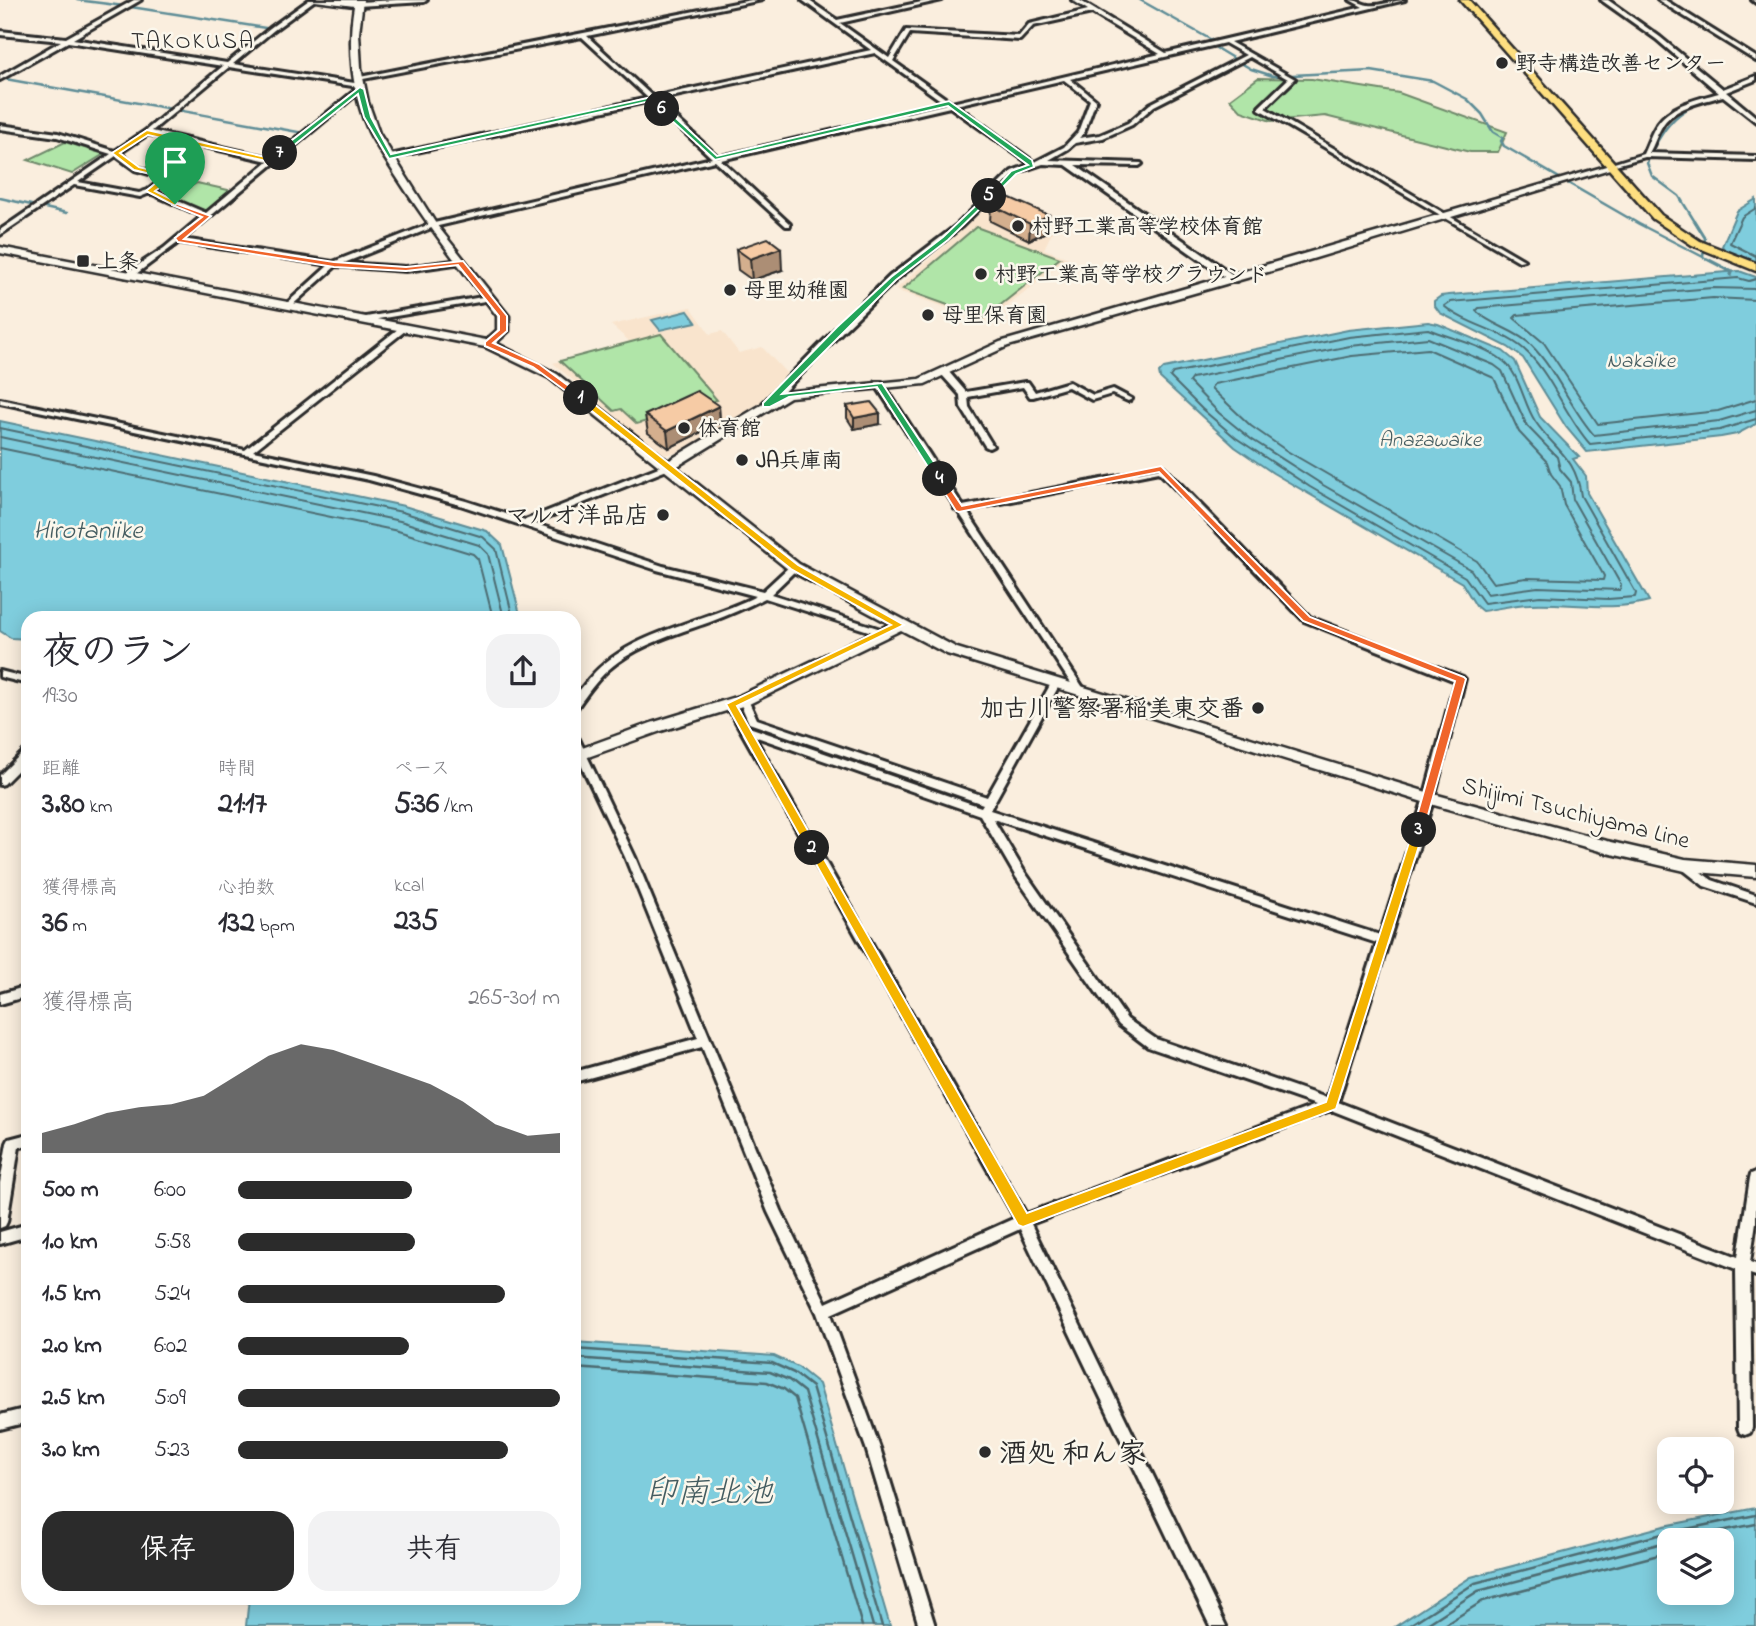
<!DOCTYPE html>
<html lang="ja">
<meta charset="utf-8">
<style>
body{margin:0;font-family:"Indie Flower","Klee One",sans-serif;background:#f2f2f3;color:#2b2b33;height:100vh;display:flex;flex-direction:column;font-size:26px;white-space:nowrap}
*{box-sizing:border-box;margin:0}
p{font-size:23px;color:#7c7c81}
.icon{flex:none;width:38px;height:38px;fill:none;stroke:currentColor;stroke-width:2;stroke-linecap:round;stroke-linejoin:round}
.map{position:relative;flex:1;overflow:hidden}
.sheet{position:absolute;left:21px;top:611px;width:560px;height:994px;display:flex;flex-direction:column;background:#fff;border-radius:21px;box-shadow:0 4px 18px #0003}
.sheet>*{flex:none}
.controls{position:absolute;left:1657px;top:1437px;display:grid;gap:14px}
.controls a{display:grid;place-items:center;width:77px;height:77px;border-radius:14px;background:#fff;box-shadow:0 4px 18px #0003;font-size:35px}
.pin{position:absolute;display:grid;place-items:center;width:60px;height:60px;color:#fff;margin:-72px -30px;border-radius:50% 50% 50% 0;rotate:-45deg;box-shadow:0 0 7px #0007}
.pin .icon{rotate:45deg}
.km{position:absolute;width:35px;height:35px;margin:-18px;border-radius:50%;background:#222;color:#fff;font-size:19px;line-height:35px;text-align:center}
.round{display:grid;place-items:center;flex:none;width:74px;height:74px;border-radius:21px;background:#f2f2f3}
.head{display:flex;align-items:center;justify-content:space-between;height:119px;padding:0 21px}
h1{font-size:38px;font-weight:700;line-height:52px}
.metrics{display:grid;grid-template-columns:repeat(3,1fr);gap:10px;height:119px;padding:7px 21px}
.metrics div{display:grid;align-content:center}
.metrics b{font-size:30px;font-weight:700}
.metrics small{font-size:19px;font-weight:400}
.metrics p{font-size:19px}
.chart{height:196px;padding:14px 21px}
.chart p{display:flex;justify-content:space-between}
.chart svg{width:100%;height:126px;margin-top:7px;fill:#2b2b2b;opacity:.7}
.primary-button{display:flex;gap:14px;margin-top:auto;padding:14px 21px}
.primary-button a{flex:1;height:80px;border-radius:21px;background:#2b2b2b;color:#fff;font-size:28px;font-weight:700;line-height:80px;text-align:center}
.primary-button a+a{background:#f2f2f3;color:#2b2b33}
ul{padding:0 21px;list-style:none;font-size:23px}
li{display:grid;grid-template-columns:112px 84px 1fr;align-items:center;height:52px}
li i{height:18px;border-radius:9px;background:#2b2b2b}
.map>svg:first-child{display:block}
.built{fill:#f9e4cd}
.green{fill:#b0e5a8;stroke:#6e886a;stroke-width:2}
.water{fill:#7fcddd;stroke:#5d8c96;stroke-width:2;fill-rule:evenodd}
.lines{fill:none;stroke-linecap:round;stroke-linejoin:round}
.shore-far1{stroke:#4d6c72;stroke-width:2}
.shore{stroke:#4d6c72;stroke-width:2.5}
.stream-far1{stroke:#5d8c96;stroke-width:2.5}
.stream{stroke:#5d8c96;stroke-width:3.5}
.street-casing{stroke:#2b2b2b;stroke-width:6}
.secondary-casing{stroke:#2b2b2b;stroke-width:5}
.primary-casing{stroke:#2b2b2b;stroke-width:5}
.street{fill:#fbf7ec;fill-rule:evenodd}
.secondary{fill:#fbf7ec;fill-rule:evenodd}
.primary{fill:#fedf80;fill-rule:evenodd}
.wall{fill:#d4af8e;stroke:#2b2b2b;stroke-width:2}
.shaded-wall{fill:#ac8e74;stroke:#2b2b2b;stroke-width:2}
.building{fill:#f6cba5;stroke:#2b2b2b;stroke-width:2}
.split-1{fill:#f0652b;stroke:#fff;stroke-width:2}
.split-2{fill:#f5b400;stroke:#fff;stroke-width:2}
.split-3{fill:#f5b400;stroke:#fff;stroke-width:2}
.split-4{fill:#f0652b;stroke:#fff;stroke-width:2}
.split-5{fill:#22a559;stroke:#fff;stroke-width:2}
.split-6{fill:#22a559;stroke:#fff;stroke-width:2}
.split-7{fill:#22a559;stroke:#fff;stroke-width:2}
.split-8{fill:#f5b400;stroke:#fff;stroke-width:2}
.poi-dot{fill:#2b2b2b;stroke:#fbf7ec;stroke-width:2.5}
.labels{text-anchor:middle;stroke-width:5;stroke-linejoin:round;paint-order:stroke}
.far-poi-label{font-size:21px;font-weight:bold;fill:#2b2b2b;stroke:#fbf7ec;text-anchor:start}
.far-water-label{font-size:21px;font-style:italic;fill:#445c60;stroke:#fbf7ec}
.far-quarter-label{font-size:23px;letter-spacing:2px;fill:#2b2b2b;stroke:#fbf7ec}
.poi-label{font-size:24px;font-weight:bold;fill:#2b2b2b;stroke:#fbf7ec;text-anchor:end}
.street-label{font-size:24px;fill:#2b2b2b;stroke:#fbf7ec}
.water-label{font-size:26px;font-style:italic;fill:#445c60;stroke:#fbf7ec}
.near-poi-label{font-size:28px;font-weight:bold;fill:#2b2b2b;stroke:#fbf7ec;text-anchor:start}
.near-water-label{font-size:32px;font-style:italic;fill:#445c60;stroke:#fbf7ec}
</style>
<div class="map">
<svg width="1756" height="1626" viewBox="0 0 1756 1626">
<rect width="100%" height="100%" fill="#faeede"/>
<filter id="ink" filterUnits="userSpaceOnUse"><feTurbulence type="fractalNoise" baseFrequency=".0143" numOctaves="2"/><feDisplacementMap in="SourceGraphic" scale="14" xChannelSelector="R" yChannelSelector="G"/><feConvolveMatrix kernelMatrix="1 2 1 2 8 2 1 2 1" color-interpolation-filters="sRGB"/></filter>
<g filter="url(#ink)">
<g class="built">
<polygon points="988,206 1011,212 1053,230 1044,249 1068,258 988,322 895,290"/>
<polygon points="691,307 710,334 722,331 739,353 762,347 790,377 769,396 731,423 676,453 659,455 553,363 629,341 611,325"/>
</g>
<g class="green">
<polygon points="1258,78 1312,79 1399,93 1507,132 1498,152 1470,152 1325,116 1271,121 1241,111 1230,99"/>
<polygon points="65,142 104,154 72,174 28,160"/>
<polygon points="197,183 237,192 207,216 167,200"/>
<polygon points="976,227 1060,258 984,318 903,289"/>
<polygon points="661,334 717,400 637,424 621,409 614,411 560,361"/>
</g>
<g class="water">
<polygon points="1756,199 1756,263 1726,251 1722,246 1737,211"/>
<polygon points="1739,271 1756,277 1756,424 1737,434 1721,437 1587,452 1566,427 1523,358 1508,347 1440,313 1434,305 1434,301 1441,296 1449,295"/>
<polygon points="688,311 696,322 660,330 652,320"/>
<path d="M1428,322L1438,324L1503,351L1515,361L1540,417L1579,457L1573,459L1586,476L1587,493L1649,601C1610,612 1570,602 1530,604C1515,604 1498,609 1482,611L1476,606L1462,583L1273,473L1235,447L1160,378L1159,373L1164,368L1348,330Z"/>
<polygon points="0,421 404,506 487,531 502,545 521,618 28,618 28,639 11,638 0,631"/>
<polygon points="574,1342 774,1356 798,1367 819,1384 890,1626 246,1626 249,1598 574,1598"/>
<path d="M1756,1508V1626H1396L1471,1577L1664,1526ZM1670,1540H1722V1592H1670Z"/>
</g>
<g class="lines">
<g class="shore-far1">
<polyline points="1756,208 1742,217 1730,243 1756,256"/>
<path d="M1756,279L1749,281L1738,278L1450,302L1444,306C1469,327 1506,330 1529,354C1554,380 1566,417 1590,444L1720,430L1756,419"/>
<path d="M1756,289L1712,288L1479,308L1476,311C1492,326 1516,330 1531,345C1557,371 1570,408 1594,435L1719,421L1756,410"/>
<polyline points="1756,300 1713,298 1517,315 1514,318 1544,343 1598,424 1718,411 1756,399"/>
<path d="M1428,329C1450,338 1485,346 1502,360C1520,373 1523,403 1535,421C1554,450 1576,456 1581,496L1636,593L1635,597L1608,599L1540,596L1484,603L1465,577L1310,487L1236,438L1202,409L1170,377L1173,373L1349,337Z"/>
<polygon points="1428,338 1494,365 1502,371 1527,426 1557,457 1560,469 1571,482 1573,500 1621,585 1620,590 1538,587 1487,594 1471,570 1323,485 1251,439 1219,413 1189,382 1192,378 1350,346"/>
<polygon points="1428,349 1494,378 1519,432 1547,462 1551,474 1560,486 1564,505 1604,576 1603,580 1526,578 1493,583 1477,561 1287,451 1251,426 1211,388 1214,384 1352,356"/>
<polyline points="0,428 402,512 483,537 496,549 513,618"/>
<polyline points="0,437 400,521 479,545 488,554 504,618"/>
<polyline points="0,448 398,531 473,554 478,559 493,618"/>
</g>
<g class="shore">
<polyline points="574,1349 772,1363 794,1373 812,1387 882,1626"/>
<polyline points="574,1358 770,1372 789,1380 804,1392 873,1626"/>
<polyline points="574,1368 767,1382 784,1389 795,1398 862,1626"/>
<polyline points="1675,1540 1756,1524"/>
<polyline points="1408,1626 1475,1583 1666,1533 1756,1515"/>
<polyline points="1424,1626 1478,1591 1670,1541"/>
<polyline points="1443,1626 1483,1601 1670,1552"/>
</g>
<g class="stream-far1">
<polyline points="77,0 124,6"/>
<polyline points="1140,0 1217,43 1216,48 1251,69 1273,76 1371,71 1433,81 1467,99 1482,114 1493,132 1503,138 1501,141 1504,146 1639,224 1711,261"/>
<polyline points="1657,0 1673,9"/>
<polyline points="131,7 272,29"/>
<polyline points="1737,49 1756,63"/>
<polyline points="0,78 298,132"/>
<polyline points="0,198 67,213"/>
<path d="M1703,257L1705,238L1679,196L1652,176L1647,163C1672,101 1700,104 1756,81"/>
</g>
<polyline class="stream" points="1707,259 1732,272 1731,275"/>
<g class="street-casing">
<g id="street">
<path d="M134,0H141L73,39L227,63L270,28L309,0H315L274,30L233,64L361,84L364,86L362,88L363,89L183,239L333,262L430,224L712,158L651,101L389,158L386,156L648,98L582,37L358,80V78L360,77L751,0H762L587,36L653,97L871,50L802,0H808L837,20L931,0H942L840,23L889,58L906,30L1019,36L1029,24L1088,10L1072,0H1079L1166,53L1363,7L1350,0C1358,0 1361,4 1368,5C1377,7 1394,0 1405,0L1230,42L1295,79L1265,108L1524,260L1519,261L1259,109V107L1288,79L1250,57L1154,106L1132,125L1103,138L1075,143L1068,149L1049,160L1141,163L1142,164L1139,166L1075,165L1236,277V281H1230L1066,165L1043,164L1016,173L961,227L896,280L843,331L769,407H766L762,405L763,403L837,327L890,276L957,225L1012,171L1028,165L1027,162L950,107L721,160L790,224V226H786L715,161L434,227L344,263L406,267L460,260L462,261V263L406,271L336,266L289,308L285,306L286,304L329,265L179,242L132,277H126V273L164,248L202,216L150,193L140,197L74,185L0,235V230L111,154L57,137L0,129V125L58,133L115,151L145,131L223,66L68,42L0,80V76L61,41L0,35V31L66,38ZM1092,13L1160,54L952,103L893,61L910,33L1020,40L1033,26ZM1225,43L1246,55L1150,104L1128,123L1100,135L1079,138L1084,133L1096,100L1070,79ZM875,53L946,104L718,157L657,100ZM229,67L359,87L272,158L152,131ZM1064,80L1090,100L1078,132L1064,147L1033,163L1031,160L956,105ZM148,134L268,161L206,213L155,191L170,179V177L167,174L139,168L120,153ZM116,156L135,170L164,178L148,190L139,193L78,182Z"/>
<polygon points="397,0 427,0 424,2 358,6 355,4 358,2"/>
<path d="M1601,0H1608L1660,37L1723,89L1756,76V80L1726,92L1756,117V122L1723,96C1702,102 1672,107 1661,128C1656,136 1654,145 1649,153L1756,156V160L1645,157L1608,167V165L1643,154C1648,144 1651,132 1658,123C1672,104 1698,99 1719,93L1656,39Z"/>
<polygon points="1658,0 1665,0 1756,57 1756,61"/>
<polygon points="1752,0 1756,0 1756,3"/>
<polygon points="488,296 492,298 491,300 366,321 362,319 366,317"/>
<path d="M403,325L410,327L253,451L373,476L466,501L525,520L666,464H672V468L533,523L663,566L763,591L791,565H797V569L771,594L887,631L889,633L887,635H881L765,598C747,607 729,615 710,622C676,634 636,645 608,670C596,681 586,695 577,708L574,709C574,706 573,702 574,698C575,694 581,689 584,685C624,631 699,625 756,596L657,570L460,505L369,480L0,403V399L245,450Z"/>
<polygon points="942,371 948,371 966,392 1025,382 1028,382 1035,392 1069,382 1093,395 1113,389 1132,399 1128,401 1112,394 1092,400 1068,387 1033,397 1030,397 1023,387 968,397 969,407 993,446 989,448 985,446 961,407 960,395 942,375"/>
<path d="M876,382H882L963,506L1164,467L1310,617L1463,677L1465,679L1434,798L1338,1102L1738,1257L1750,1178L1751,1174L1756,1172V1222L1750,1262L1756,1264V1276L1750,1274L1752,1428L1750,1433L1745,1435L1740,1433L1738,1428L1736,1269L1331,1110L1031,1224L1226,1626H1210L1020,1229L831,1314L880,1448L935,1626H919L866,1448L817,1313L768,1212L702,1047L574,1082V1072L698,1038L625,857L574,750V735L579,739L635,857L781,1210L826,1303L1015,1218L726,704L728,702H734L749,727L981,807L983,804L749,723L739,700L741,698H747L757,719L987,797L1053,680H1059L1061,682L990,810L1380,935L1424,798L1455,681L1304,621L1159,472L966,510L1084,689L1082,691H1076L958,511L955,509L956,508L875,384ZM754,736L980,815L1016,877L1119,1025L1148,1047L1316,1105L1026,1214ZM993,819L1377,943L1327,1098L1156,1039L1127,1019L1024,871Z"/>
<polygon points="0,671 28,678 28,684 0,677"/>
<polygon points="28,750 28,760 4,784 0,785 0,775 24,751"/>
<polygon points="1685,861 1712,880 1756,895 1756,903 1704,886 1681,868 1680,865 1681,862"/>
<polygon points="28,986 28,996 0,1004 0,994"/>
<polygon points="28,1134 28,1146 19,1147 7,1222 5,1226 0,1228 0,1183 7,1143 9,1139"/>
<polygon points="28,1224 28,1236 0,1244 0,1232"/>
<polygon points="28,1408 28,1422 0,1429 0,1415"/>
</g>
</g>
<g class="secondary-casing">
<path id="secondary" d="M308,0H363L359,33L361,68L368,102L379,133L436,224L509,316V331L496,343L557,374L668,461L783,392L919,379L1000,342L1613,164V168L1289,266L1008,346L925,384L790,397L676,467L799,564L957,648L1430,793L1607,841L1685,859L1756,865V877L1685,871L1607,853L1423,802L947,654L901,630L749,704L661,731L574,762V751L651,723L739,696L890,624L789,570L549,378L485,347L0,253V247L486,340L497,330V316C461,269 426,223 394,173C386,160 376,146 369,132C352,95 347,46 354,6Z"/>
</g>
<g class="primary-casing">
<polygon id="primary" points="1460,0 1469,0 1661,215 1700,241 1756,263 1756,271 1692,245 1653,219"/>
</g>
<use href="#street" class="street"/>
<use href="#secondary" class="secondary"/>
<use href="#primary" class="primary"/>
</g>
<g class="wall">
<polygon points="991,205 1048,231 1029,240 990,221"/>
<polygon points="736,249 782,270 752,280 738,270"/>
<polygon points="719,406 720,423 669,448 648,433 645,415"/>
<polygon points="847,406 880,424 854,429 847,418"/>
</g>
<g class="shaded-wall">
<polygon points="1049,215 1048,231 1029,240 1030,224"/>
<polygon points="781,248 782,270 752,280 750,259"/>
<polygon points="719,406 720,423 669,448 667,431"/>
<polygon points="880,413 880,424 854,429 854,418"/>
</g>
<g class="building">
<polygon points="1008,197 1049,215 1030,224 991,205"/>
<polygon points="768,238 781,248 750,259 736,249"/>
<polygon points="697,391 719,406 667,431 645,415"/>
<polygon points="871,402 880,413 854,418 847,406"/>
</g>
</g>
<polygon class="split-1" points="172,202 211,216 184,239 334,262 406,267 463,261 507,316 507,331 493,343 539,364 585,398 578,400 533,367 485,346 485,342 499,330 499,316 458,265 406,271 334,267 178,242 175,238 202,217 172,205"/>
<polygon class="split-2" points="578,396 584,396 798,565 904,625 737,706 818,848 816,851 808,851 726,704 891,625 791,569 578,400"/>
<polygon class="split-3" points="1419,825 1424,830 1336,1109 1023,1227 1018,1225 807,848 808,845 816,845 1027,1213 1326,1102 1413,830"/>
<polygon class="split-4" points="1161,466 1310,617 1464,677 1466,679 1423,833 1415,833 1413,830 1455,681 1303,621 1159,472 959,512 956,511 936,479 943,478 962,506"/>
<polygon class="split-5" points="987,195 993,196 948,240 896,280 782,394 882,383 945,479 943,481 937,481 877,387 789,397 770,407 763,407 763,403 837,327 891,277 943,237"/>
<polygon class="split-6" points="949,101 1032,160 1034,167 1016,174 992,198 987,198 1011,171 1028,165 948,106 715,160 659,109 665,108 717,156"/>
<polygon class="split-7" points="360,87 364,89 371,117 391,154 652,97 666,109 660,110 650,101 389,159 364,117 358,94 283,154 278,154 278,151"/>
<polygon class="split-8" points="147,130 270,158 278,151 284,153 271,162 148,135 120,153 139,167 168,174 170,180 155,191 177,202 175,206 146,191 163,177 134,170 112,153"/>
<g class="poi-dot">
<circle cx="1502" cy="63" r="7"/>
<circle cx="1018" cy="226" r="7"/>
<rect x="76" y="254" width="14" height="14" rx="3.5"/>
<circle cx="981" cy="274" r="7"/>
<circle cx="730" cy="290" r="7"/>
<circle cx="928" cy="315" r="7"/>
<circle cx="684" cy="428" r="7"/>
<circle cx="742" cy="460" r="7"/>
<circle cx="663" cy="515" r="7"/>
<circle cx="1258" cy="708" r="7"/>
<circle cx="985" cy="1452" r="7"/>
</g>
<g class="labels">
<g class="far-poi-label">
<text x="1516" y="70">野寺構造改善センター</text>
<text x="1032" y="233">村野工業高等学校体育館</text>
<text x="97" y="268">上条</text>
<text x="995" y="281">村野工業高等学校グラウンド</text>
<text x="744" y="297">母里幼稚園</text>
<text x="942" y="322">母里保育園</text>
<text x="698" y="435">体育館</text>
<text x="756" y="467">JA兵庫南</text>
</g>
<g class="far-water-label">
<text x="1641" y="367">Nakaike</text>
<text x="1430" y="446">Anazawaike</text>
</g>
<g class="far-quarter-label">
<text x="193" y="48">TAKOKUSA</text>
</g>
<g class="poi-label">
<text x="649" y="523">マルオ洋品店</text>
<text x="1244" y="716">加古川警察署稲美東交番</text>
</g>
<g class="street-label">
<text transform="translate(1576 812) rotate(14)" y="8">Shijimi Tsuchiyama Line</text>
</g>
<g class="water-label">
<text x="88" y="538">Hirotaniike</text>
</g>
<g class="near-poi-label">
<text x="999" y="1462">酒処 和ん家</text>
</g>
<g class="near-water-label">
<text x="709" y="1502">印南北池</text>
</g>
</g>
</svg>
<div class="controls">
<a><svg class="icon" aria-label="locate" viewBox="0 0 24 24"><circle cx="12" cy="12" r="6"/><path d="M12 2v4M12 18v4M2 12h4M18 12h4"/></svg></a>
<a><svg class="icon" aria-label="layers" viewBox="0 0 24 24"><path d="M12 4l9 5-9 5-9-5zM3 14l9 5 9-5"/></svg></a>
</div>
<div class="pin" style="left:175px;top:204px;background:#1e9e55"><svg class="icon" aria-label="arrive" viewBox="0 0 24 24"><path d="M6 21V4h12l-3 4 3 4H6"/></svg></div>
<b class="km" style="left:581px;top:398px">1</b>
<b class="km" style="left:812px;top:848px">2</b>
<b class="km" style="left:1419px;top:830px">3</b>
<b class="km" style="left:940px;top:479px">4</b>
<b class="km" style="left:989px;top:196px">5</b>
<b class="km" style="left:662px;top:109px">6</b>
<b class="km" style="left:280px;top:153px">7</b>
<section class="sheet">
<div class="head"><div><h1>夜のラン</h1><p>19:30</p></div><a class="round"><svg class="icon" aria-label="share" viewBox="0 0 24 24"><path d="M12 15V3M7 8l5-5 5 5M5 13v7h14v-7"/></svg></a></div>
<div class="metrics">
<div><p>距離</p><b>3.80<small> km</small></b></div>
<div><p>時間</p><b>21:17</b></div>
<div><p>ペース</p><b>5:36<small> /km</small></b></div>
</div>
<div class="metrics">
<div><p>獲得標高</p><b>36<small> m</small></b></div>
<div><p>心拍数</p><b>132<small> bpm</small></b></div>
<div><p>kcal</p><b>235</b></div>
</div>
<div class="chart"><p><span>獲得標高</span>265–301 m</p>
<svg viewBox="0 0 160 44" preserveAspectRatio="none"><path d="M0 44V37L10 34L20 30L30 28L40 27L50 24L60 17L70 10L80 6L90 8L100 12L110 16L120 20L130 26L140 34L150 38L160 37V44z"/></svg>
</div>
<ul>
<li><b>500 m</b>6:00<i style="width:54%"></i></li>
<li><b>1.0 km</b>5:58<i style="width:55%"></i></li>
<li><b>1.5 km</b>5:24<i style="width:83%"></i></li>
<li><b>2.0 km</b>6:02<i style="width:53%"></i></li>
<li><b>2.5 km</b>5:09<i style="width:100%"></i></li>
<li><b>3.0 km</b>5:23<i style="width:84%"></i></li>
</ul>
<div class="primary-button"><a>保存</a><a>共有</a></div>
</section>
</div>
